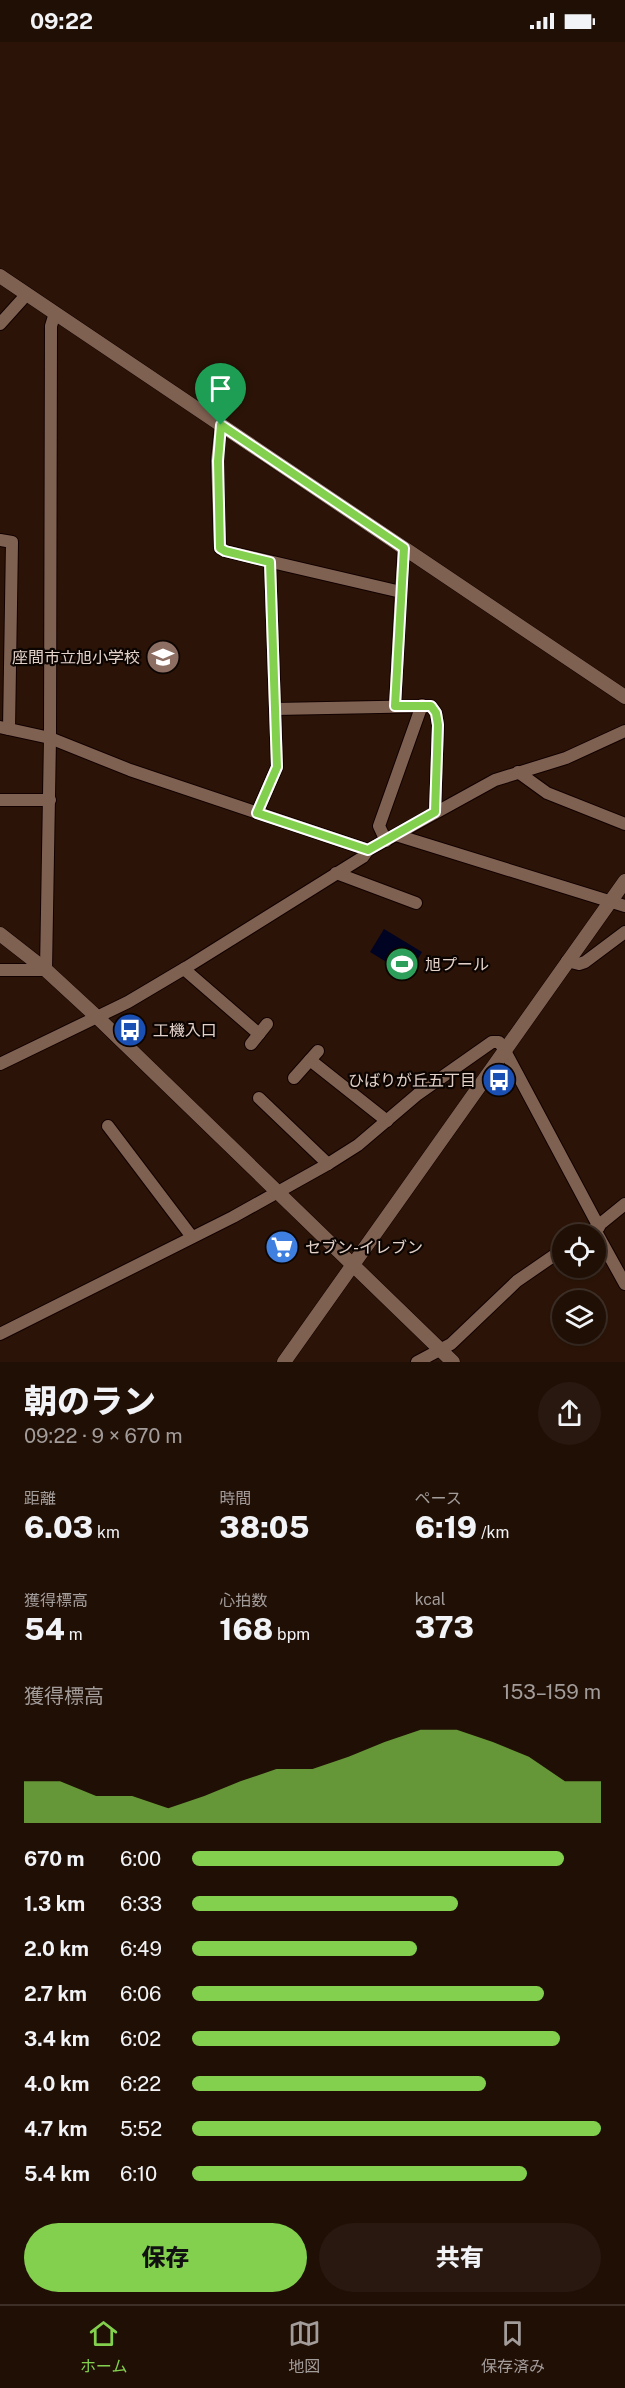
<!DOCTYPE html>
<html lang="ja">
<meta charset="utf-8">
<style>
body{margin:0;font-family:"Public Sans","Noto Sans JP",sans-serif;background:#28180f;color:#f1f3f6;height:100vh;display:flex;flex-direction:column;font-size:22px;white-space:nowrap}
*{box-sizing:border-box;margin:0}
p{font-size:20px;color:#a29c9a}
.icon{flex:none;width:33px;height:33px;fill:none;stroke:currentColor;stroke-width:2;stroke-linecap:round;stroke-linejoin:round}
.map{position:relative;height:1320px;overflow:hidden}
.sheet{display:flex;flex-direction:column;background:#200f05;flex:1}
.sheet>*{flex:none}
.buttons{position:absolute;left:552px;top:1182px;display:grid;gap:12px}
.buttons a{display:grid;place-items:center;width:54px;height:54px;border-radius:50%;background:#200f05;box-shadow:0 2px 4px #0004,0 0 0 2px #3d2f27;font-size:30px}
.pin{position:absolute;display:grid;place-items:center;width:51px;height:51px;color:#fff;margin:-62px -26px;border-radius:50% 50% 50% 0;rotate:-45deg;box-shadow:0 0 6px #0007}
.pin .icon{rotate:45deg}
.round{display:grid;place-items:center;flex:none;width:63px;height:63px;border-radius:32px;background:#28180f}
.head{display:flex;align-items:center;justify-content:space-between;height:102px;padding:0 24px}
h1{font-size:33px;font-weight:800;line-height:45px}
.stats{display:grid;grid-template-columns:repeat(3,1fr);gap:9px;height:102px;padding:6px 24px}
.stats div{display:grid;align-content:center}
.stats b{font-size:30px;font-weight:800}
.stats small{font-size:16px;font-weight:400}
.stats p{font-size:16px}
.chart{height:168px;padding:12px 24px}
.chart p{display:flex;justify-content:space-between}
.chart svg{width:100%;height:108px;margin-top:6px;fill:#83d04e;opacity:.7}
.primary-button{display:flex;gap:12px;margin-top:auto;padding:12px 24px}
.primary-button a{flex:1;height:69px;border-radius:36px;background:#83d04e;color:#111;font-size:24px;font-weight:800;line-height:69px;text-align:center}
.primary-button a+a{background:#28180f;color:#f1f3f6}
ul{padding:0 24px;list-style:none;font-size:20px}
li{display:grid;grid-template-columns:96px 72px 1fr;align-items:center;height:45px}
li i{height:15px;border-radius:8px;background:#83d04e}
.status{display:flex;justify-content:space-between;align-items:center;height:42px;padding:0 30px;background:#200f05;direction:ltr}
.status svg{height:16px;fill:currentColor}
.tabs{display:flex;justify-content:space-around;align-items:center;height:84px;border-top:2px solid #3d2f27;background:#200f05;font-size:16px;color:#a29c9a}
.tabs a{display:grid;justify-items:center;gap:3px}
.tabs .selected{color:#83d04e}
.map>svg:first-child{display:block}
.water{fill:#000321}
.lines{fill:none;stroke-linecap:round;stroke-linejoin:round}
.minor-casing{stroke:#120100;stroke-width:14}
.tertiary-casing{stroke:#120100;stroke-width:15}
.minor{stroke:#7f6152;stroke-width:12}
.tertiary{stroke:#7f6152;stroke-width:14}
.route-casing{stroke:#fff;stroke-width:12}
.route{stroke:#83d04e;stroke-width:8}
.labels{text-anchor:middle;stroke-width:4.5;stroke-linejoin:round;paint-order:stroke}
.poi-label{font-size:16px;fill:#e3d2c9;stroke:#0c0401;text-anchor:start}
</style>
<div class="status"><b>09:22</b><svg viewBox="0 0 49 12"><path d="M0 12V9h3v3zM5 12V6h3v6zM10 12V3h3v9zM15 12V0h3v12zM26 1h20v11H26zM47 4h2v5h-2z"/></svg></div>
<div class="map">
<svg width="625" height="1320" viewBox="0 0 625 1320">
<rect width="100%" height="100%" fill="#2b1407"/>
<polygon class="water" points="384,887 422,910 408,933 370,910"/>
<g class="lines">
<g class="minor-casing">
<g id="minor">
<polyline points="0,282 27,252"/>
<polyline points="221,383 217,419 220,506 225,509 401,550 395,664"/>
<polyline points="0,498 12,500 9,687"/>
<polyline points="401,550 404,506"/>
<polyline points="275,667 431,664 436,671 438,683 435,770"/>
<polyline points="0,685 50,696 130,728 368,808 495,738 566,716 625,689"/>
<polyline points="518,730 547,751 625,782"/>
<polyline points="0,758 50,758"/>
<polyline points="257,771 277,725 270,520"/>
<polyline points="396,793 625,864"/>
<polyline points="386,799 379,784 422,663"/>
<polyline points="336,831 416,861"/>
<polyline points="567,919 579,922 585,920 625,890"/>
<polyline points="184,927 259,992"/>
<polyline points="0,928 46,928 50,696 51,284 55,271"/>
<polyline points="251,1002 267,982"/>
<polyline points="310,1018 387,1079"/>
<polyline points="0,1022 128,960 187,925 363,815 368,808"/>
<polyline points="294,1036 318,1009"/>
<polyline points="259,1056 328,1122"/>
<polyline points="108,1084 192,1195"/>
<polyline points="595,1188 625,1242"/>
<polyline points="588,1192 625,1162"/>
<polyline points="0,1292 233,1175 328,1122 358,1103 418,1052 492,1000 499,1000 504,1007 599,1185"/>
<polyline points="417,1320 451,1302 517,1239 562,1208"/>
</g>
</g>
<g class="tertiary-casing">
<g id="tertiary">
<polyline points="0,234 625,655"/>
<polyline points="0,892 46,928 98,976 453,1320"/>
<polyline points="284,1320 625,839"/>
</g>
</g>
<use href="#minor" class="minor"/>
<use href="#tertiary" class="tertiary"/>
</g>
<g class="lines">
<g class="route-casing">
<polygon id="route" points="221,383 404,506 395,664 431,664 436,671 438,683 435,770 368,808 257,771 277,725 270,520 225,509 220,506 218,419"/>
</g>
<use href="#route" class="route"/>
</g>
<defs>
<g id="school-disc" transform="scale(1.725)"><circle r="9.5" fill="#8d6e63" stroke="#0c0401"/><path d="M0-5L7-2L0 1L-7-2ZM-4 1L0 2.5L4 1V4Q0 6-4 4Z" fill="#fff"/></g>
<g id="stadium-disc" transform="scale(1.725)"><circle r="9.5" fill="#2e9e5b" stroke="#0c0401"/><path d="M0-5a6.5 5 0 1 0 0 10a6.5 5 0 1 0 0-10ZM-3.5-1.8h7v3.6h-7Z" fill="#fff"/></g>
<g id="bus-disc" transform="scale(1.725)"><circle r="9.5" fill="#1a4fb4" stroke="#0c0401"/><path d="M-5-6H5V4H4V6H2V4H-2V6H-4V4H-5ZM-3.5-4V0h7V-4ZM-3.5 1.2v1.5H-2V1.2ZM2 1.2v1.5H3.5V1.2Z" fill="#fff"/></g>
<g id="supermarket-disc" transform="scale(1.725)"><circle r="9.5" fill="#3f7fe0" stroke="#0c0401"/><path d="M-6-5.5h2.5l.6 2H6L4.5 2H-2.5L-4.4-4H-6ZM-1.5 3.2a1.3 1.3 0 1 0 .1 0ZM3 3.2a1.3 1.3 0 1 0 .1 0Z" fill="#fff"/></g>
</defs>
<g fill-rule="evenodd">
<use href="#school-disc" x="163" y="615"/>
<use href="#stadium-disc" x="402" y="922"/>
<use href="#bus-disc" x="130" y="988"/>
<use href="#bus-disc" x="499" y="1038"/>
<use href="#supermarket-disc" x="282" y="1205"/>
</g>
<g class="labels">
<g class="poi-label">
<text x="140" y="621" text-anchor="end">座間市立旭小学校</text>
<text x="425" y="928">旭プール</text>
<text x="153" y="994">工機入口</text>
<text x="476" y="1044" text-anchor="end">ひばりが丘五丁目</text>
<text x="305" y="1211">セブン-イレブン</text>
</g>
</g>
</svg>
<div class="buttons">
<a><svg class="icon" aria-label="locate" viewBox="0 0 24 24"><circle cx="12" cy="12" r="6"/><path d="M12 2v4M12 18v4M2 12h4M18 12h4"/></svg></a>
<a><svg class="icon" aria-label="layers" viewBox="0 0 24 24"><path d="M12 4l9 5-9 5-9-5zM3 14l9 5 9-5"/></svg></a>
</div>
<div class="pin" style="left:221px;top:383px;background:#1e9e55"><svg class="icon" aria-label="arrive" viewBox="0 0 24 24"><path d="M6 21V4h12l-3 4 3 4H6"/></svg></div>
</div>
<section class="sheet">
<div class="head"><div><h1>朝のラン</h1><p>09:22 · 9 × 670 m</p></div><a class="round"><svg class="icon" aria-label="share" viewBox="0 0 24 24"><path d="M12 15V3M7 8l5-5 5 5M5 13v7h14v-7"/></svg></a></div>
<div class="stats">
<div><p>距離</p><b>6.03<small> km</small></b></div>
<div><p>時間</p><b>38:05</b></div>
<div><p>ペース</p><b>6:19<small> /km</small></b></div>
</div>
<div class="stats">
<div><p>獲得標高</p><b>54<small> m</small></b></div>
<div><p>心拍数</p><b>168<small> bpm</small></b></div>
<div><p>kcal</p><b>373</b></div>
</div>
<div class="chart"><p><span>獲得標高</span>153–159 m</p>
<svg viewBox="0 0 160 44" preserveAspectRatio="none"><path d="M0 44V27L10 27L20 33L30 33L40 38L50 33L60 27L70 22L80 22L90 17L100 11L110 6L120 6L130 11L140 17L150 27L160 27V44z"/></svg>
</div>
<ul>
<li><b>670 m</b>6:00<i style="width:91%"></i></li>
<li><b>1.3 km</b>6:33<i style="width:65%"></i></li>
<li><b>2.0 km</b>6:49<i style="width:55%"></i></li>
<li><b>2.7 km</b>6:06<i style="width:86%"></i></li>
<li><b>3.4 km</b>6:02<i style="width:90%"></i></li>
<li><b>4.0 km</b>6:22<i style="width:72%"></i></li>
<li><b>4.7 km</b>5:52<i style="width:100%"></i></li>
<li><b>5.4 km</b>6:10<i style="width:82%"></i></li>
</ul>
<div class="primary-button"><a>保存</a><a>共有</a></div>
</section>
<nav class="tabs">
<a class="selected"><svg class="icon" aria-label="home" viewBox="0 0 24 24"><path d="M3 11l9-7 9 7M6 9v11h12V9"/></svg>ホーム</a>
<a><svg class="icon" aria-label="map" viewBox="0 0 24 24"><path d="M3 6l6-2 6 2 6-2v14l-6 2-6-2-6 2zM9 4v14M15 6v14"/></svg>地図</a>
<a><svg class="icon" aria-label="saved" viewBox="0 0 24 24"><path d="M7 4h10v16l-5-4-5 4z"/></svg>保存済み</a>
</nav>
